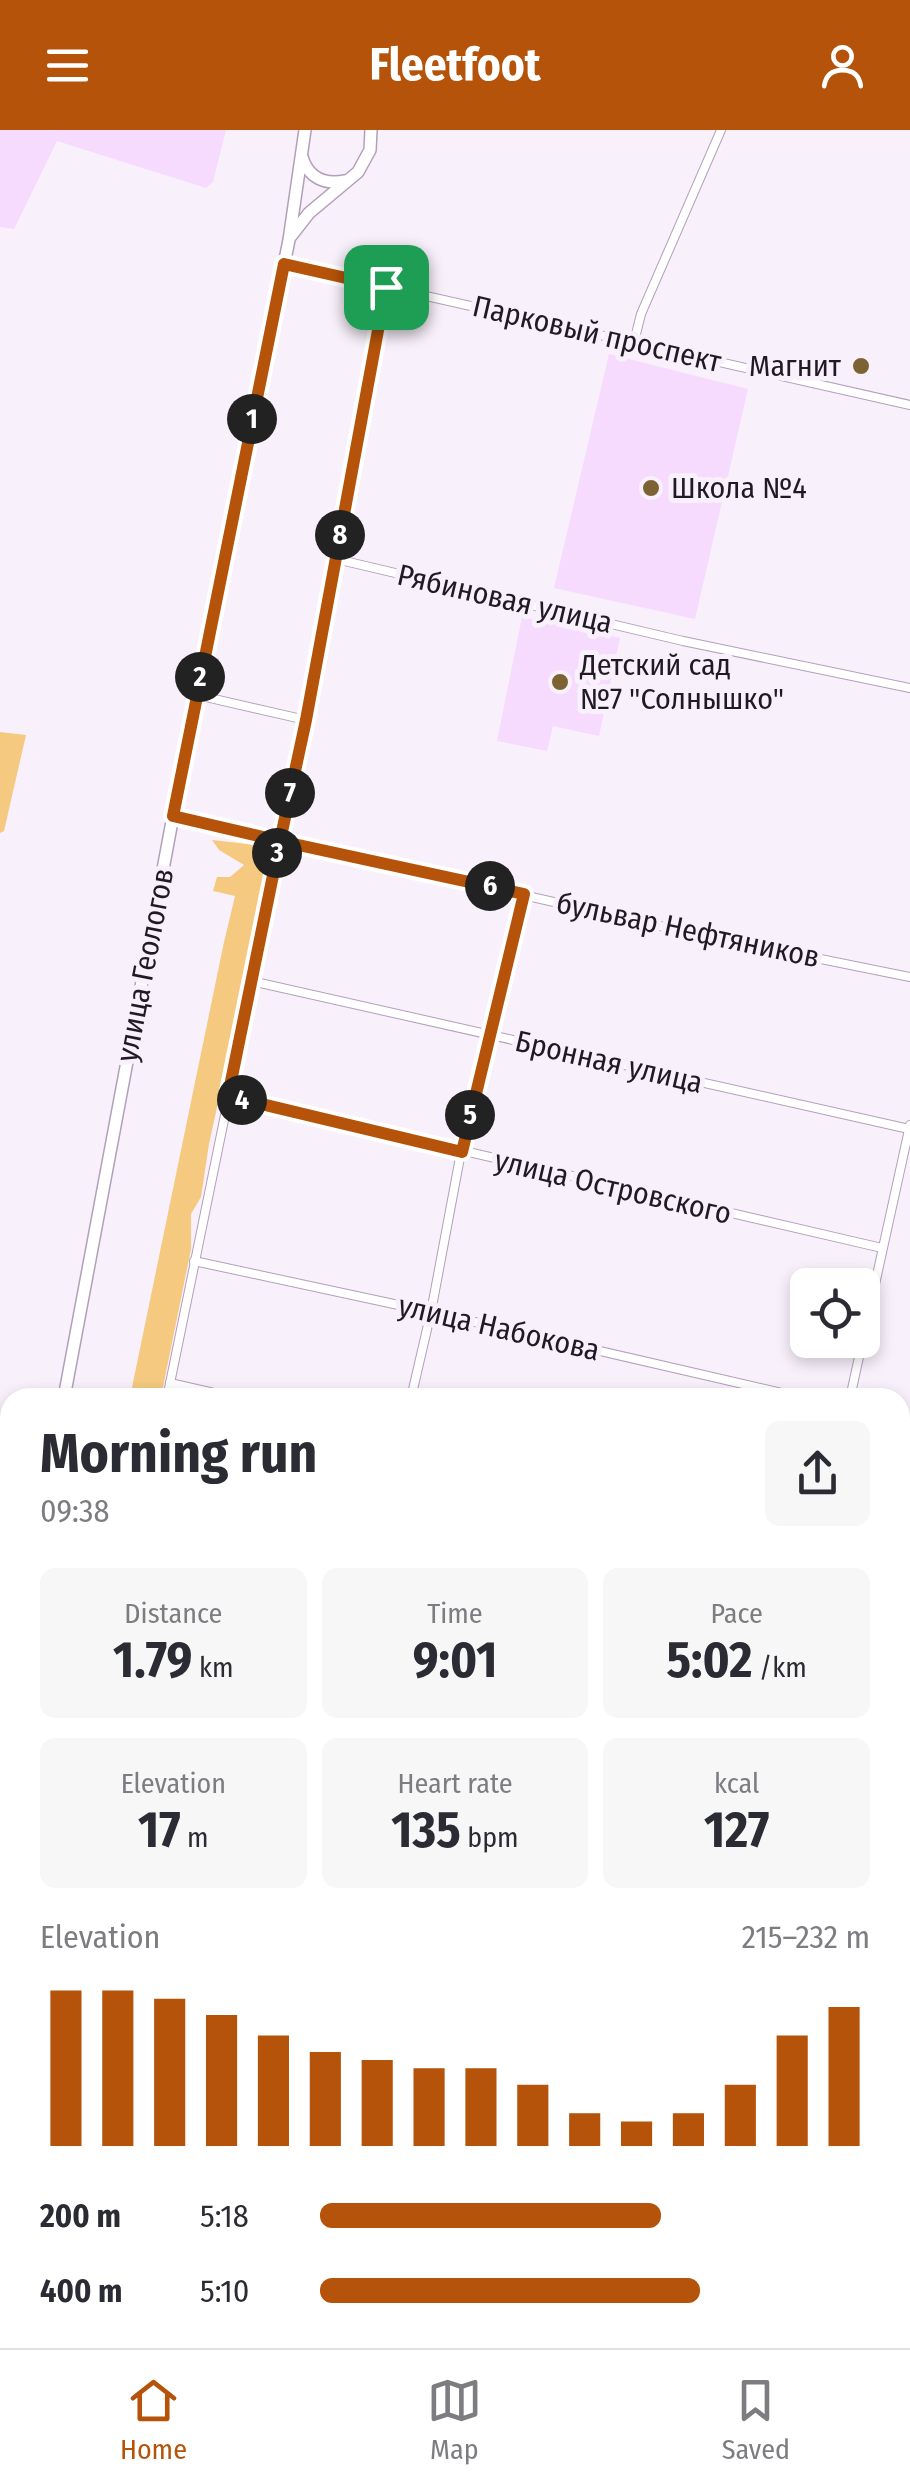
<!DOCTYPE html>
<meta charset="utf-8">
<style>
body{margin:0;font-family:"Fira Sans Condensed",sans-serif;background:#f7f7f7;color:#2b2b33;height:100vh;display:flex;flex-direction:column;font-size:38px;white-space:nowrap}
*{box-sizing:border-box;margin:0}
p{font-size:32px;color:#7c7c81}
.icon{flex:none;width:55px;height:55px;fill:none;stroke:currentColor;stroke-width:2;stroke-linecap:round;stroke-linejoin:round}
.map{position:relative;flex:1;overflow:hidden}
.side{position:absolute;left:0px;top:1258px;width:910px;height:962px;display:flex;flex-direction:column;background:#fff;border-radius:30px 30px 0 0;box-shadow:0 5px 15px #0003}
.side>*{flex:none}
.buttons{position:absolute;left:790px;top:1138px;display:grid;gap:20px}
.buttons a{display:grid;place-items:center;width:90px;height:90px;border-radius:15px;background:#fff;box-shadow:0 5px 15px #0003;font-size:50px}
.pin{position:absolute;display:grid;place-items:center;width:85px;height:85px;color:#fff;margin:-42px;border-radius:20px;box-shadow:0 5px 15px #0006}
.km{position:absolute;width:50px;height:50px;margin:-25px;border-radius:50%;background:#222;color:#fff;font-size:28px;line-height:50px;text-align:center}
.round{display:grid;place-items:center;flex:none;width:105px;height:105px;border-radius:15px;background:#f7f7f7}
.summary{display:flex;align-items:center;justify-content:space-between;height:170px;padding:0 40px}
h1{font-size:55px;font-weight:700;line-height:75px}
.stats{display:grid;grid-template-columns:repeat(3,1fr);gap:15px;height:170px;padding:10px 40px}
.stats div{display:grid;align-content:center;border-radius:15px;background:#f7f7f7;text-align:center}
.stats b{font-size:50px;font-weight:700}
.stats small{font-size:28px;font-weight:400}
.stats p{font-size:28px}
.chart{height:280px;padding:20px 40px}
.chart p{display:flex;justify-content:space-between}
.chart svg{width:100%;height:180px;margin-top:10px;stroke:#b45309;stroke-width:6}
ul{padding:0 40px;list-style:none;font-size:32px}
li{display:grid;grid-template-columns:160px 120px 1fr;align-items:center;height:75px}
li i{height:25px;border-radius:12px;background:#b45309}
header{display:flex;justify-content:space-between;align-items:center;height:130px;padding:0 40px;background:#b45309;color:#fff;font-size:45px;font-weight:700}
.menu{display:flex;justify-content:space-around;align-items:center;height:140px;border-top:2px solid #e1e1e2;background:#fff;font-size:28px;color:#7c7c81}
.menu a{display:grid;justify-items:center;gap:5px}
.menu .current{color:#b45309}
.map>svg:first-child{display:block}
.built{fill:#f6dbfe}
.green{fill:#f5ca80}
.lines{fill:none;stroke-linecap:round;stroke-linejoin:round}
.minor-casing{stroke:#b39fba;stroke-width:10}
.secondary-casing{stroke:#b39fba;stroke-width:14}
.minor{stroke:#fff;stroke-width:8}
.secondary{stroke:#fff;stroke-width:11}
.route-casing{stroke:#fff;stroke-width:20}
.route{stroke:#b45309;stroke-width:12}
.poi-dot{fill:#7d6334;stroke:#f8f0fb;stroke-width:4}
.labels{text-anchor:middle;stroke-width:10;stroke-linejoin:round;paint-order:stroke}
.street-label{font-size:30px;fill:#211923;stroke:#f8f0fb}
.poi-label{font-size:30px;fill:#211923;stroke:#f8f0fb;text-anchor:start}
</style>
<header><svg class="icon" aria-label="menu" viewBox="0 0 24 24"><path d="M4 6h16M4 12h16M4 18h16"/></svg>Fleetfoot<svg class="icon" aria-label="person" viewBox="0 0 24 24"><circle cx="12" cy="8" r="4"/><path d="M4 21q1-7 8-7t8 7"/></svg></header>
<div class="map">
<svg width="910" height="2218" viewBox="0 0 910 2218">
<rect width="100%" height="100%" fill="#f8f0fb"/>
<g class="built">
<polygon points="0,0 226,0 213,52 206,58 57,11 14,99 0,97"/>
<polygon points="609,224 748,259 695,489 554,458"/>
<polygon points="522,487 620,508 599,606 553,596 547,621 497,611"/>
</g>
<g class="green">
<polygon points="0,602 26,605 4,701 0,703"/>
<polygon points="212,710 274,717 209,1014 201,1067 191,1084 191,1119 161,1267 130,1267 224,812 235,766 213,761 217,747 230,747 244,735 219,720"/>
<polygon points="10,1893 10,2000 0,1997 6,1974 0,1963 0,1902"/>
</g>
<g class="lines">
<g class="minor-casing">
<g id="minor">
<polyline points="284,134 910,275"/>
<polyline points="634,212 641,184 721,0"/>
<polyline points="336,429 683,511 910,558"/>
<polyline points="197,565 306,590"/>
<polyline points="173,686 682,801 910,847"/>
<polyline points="251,851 909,999"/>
<polyline points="228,966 882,1118"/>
<polyline points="194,1131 431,1182 804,1268"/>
<polyline points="170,1253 236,1268"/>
<polyline points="167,1268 306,590 386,157"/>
<polyline points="411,1268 431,1182 461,1022 524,764"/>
<polyline points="850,1268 910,995"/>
<polyline points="900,1290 910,1292"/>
<polyline points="900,1716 910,1718"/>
<polyline points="900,1813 910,1766"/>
<polyline points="0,1883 10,1884"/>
<polyline points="900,2073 910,2075"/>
<polyline points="900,2192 910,2194"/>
<polyline points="648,2218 650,2210"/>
</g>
</g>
<g class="secondary-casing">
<g id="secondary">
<path d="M302,27C308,47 324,55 345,51"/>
<polyline points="291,106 309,83 358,42 370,20 371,0"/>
<polyline points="64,1268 173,686 289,110 305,0"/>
<polyline points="0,1594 10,1543"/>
</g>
</g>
<use href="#minor" class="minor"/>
<use href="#secondary" class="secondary"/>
</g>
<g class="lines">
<g class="route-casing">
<polyline id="route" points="386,157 284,134 173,686 280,711 228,966 462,1022 524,764 280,711 306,590 386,157"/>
</g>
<use href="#route" class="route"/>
</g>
<g class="poi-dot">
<circle cx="861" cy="236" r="10"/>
<circle cx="651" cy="358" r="10"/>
<circle cx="560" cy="552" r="10"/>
</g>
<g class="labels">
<g class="street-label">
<text transform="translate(597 204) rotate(13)" y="10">Парковый проспект</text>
<text transform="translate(505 469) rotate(13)" y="10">Рябиновая улица</text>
<text transform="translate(688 800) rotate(12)" y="10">бульвар Нефтяников</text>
<text transform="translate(145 835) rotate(-79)" y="10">улица Геологов</text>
<text transform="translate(609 932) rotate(13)" y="10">Бронная улица</text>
<text transform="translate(613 1057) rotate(13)" y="10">улица Островского</text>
<text transform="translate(499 1198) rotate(13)" y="10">улица Набокова</text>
</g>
<g class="poi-label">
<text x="841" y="246" text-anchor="end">Магнит</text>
<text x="671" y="368">Школа №4</text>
<text x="580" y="545">Детский сад<tspan x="580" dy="34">№7 "Солнышко"</tspan></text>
</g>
</g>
</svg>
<div class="buttons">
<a><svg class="icon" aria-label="locate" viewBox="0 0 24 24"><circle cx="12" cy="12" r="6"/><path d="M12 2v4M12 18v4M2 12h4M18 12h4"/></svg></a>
</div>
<div class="pin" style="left:386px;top:157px;background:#1e9e55"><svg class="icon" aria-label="arrive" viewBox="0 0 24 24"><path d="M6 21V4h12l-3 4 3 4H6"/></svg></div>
<b class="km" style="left:252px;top:289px">1</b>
<b class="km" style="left:200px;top:547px">2</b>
<b class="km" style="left:277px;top:723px">3</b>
<b class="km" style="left:242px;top:970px">4</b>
<b class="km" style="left:470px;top:985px">5</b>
<b class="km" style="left:490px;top:756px">6</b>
<b class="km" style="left:290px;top:663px">7</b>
<b class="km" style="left:340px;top:405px">8</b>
<section class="side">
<div class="summary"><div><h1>Morning run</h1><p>09:38</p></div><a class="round"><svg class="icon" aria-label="share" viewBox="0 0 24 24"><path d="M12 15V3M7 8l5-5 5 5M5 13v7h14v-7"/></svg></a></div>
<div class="stats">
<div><p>Distance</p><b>1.79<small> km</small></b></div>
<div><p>Time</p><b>9:01</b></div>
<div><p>Pace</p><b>5:02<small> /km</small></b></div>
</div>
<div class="stats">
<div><p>Elevation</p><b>17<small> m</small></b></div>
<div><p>Heart rate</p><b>135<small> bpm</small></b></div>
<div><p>kcal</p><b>127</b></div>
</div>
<div class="chart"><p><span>Elevation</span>215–232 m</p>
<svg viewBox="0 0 160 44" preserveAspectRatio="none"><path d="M5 44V6M15 44V6M25 44V8M35 44V12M45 44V17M55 44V21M65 44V23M75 44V25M85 44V25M95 44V29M105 44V36M115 44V38M125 44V36M135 44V29M145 44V17M155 44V10"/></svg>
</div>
<ul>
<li><b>200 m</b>5:18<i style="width:62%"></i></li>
<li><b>400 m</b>5:10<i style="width:69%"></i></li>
</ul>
</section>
</div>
<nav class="menu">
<a class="current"><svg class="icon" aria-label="home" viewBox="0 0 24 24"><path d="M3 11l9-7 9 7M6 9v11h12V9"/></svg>Home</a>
<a><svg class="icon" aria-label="map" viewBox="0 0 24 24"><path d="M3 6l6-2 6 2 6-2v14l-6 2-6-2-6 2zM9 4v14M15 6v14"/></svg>Map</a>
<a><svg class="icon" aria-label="saved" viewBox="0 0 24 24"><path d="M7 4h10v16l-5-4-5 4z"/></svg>Saved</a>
</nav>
